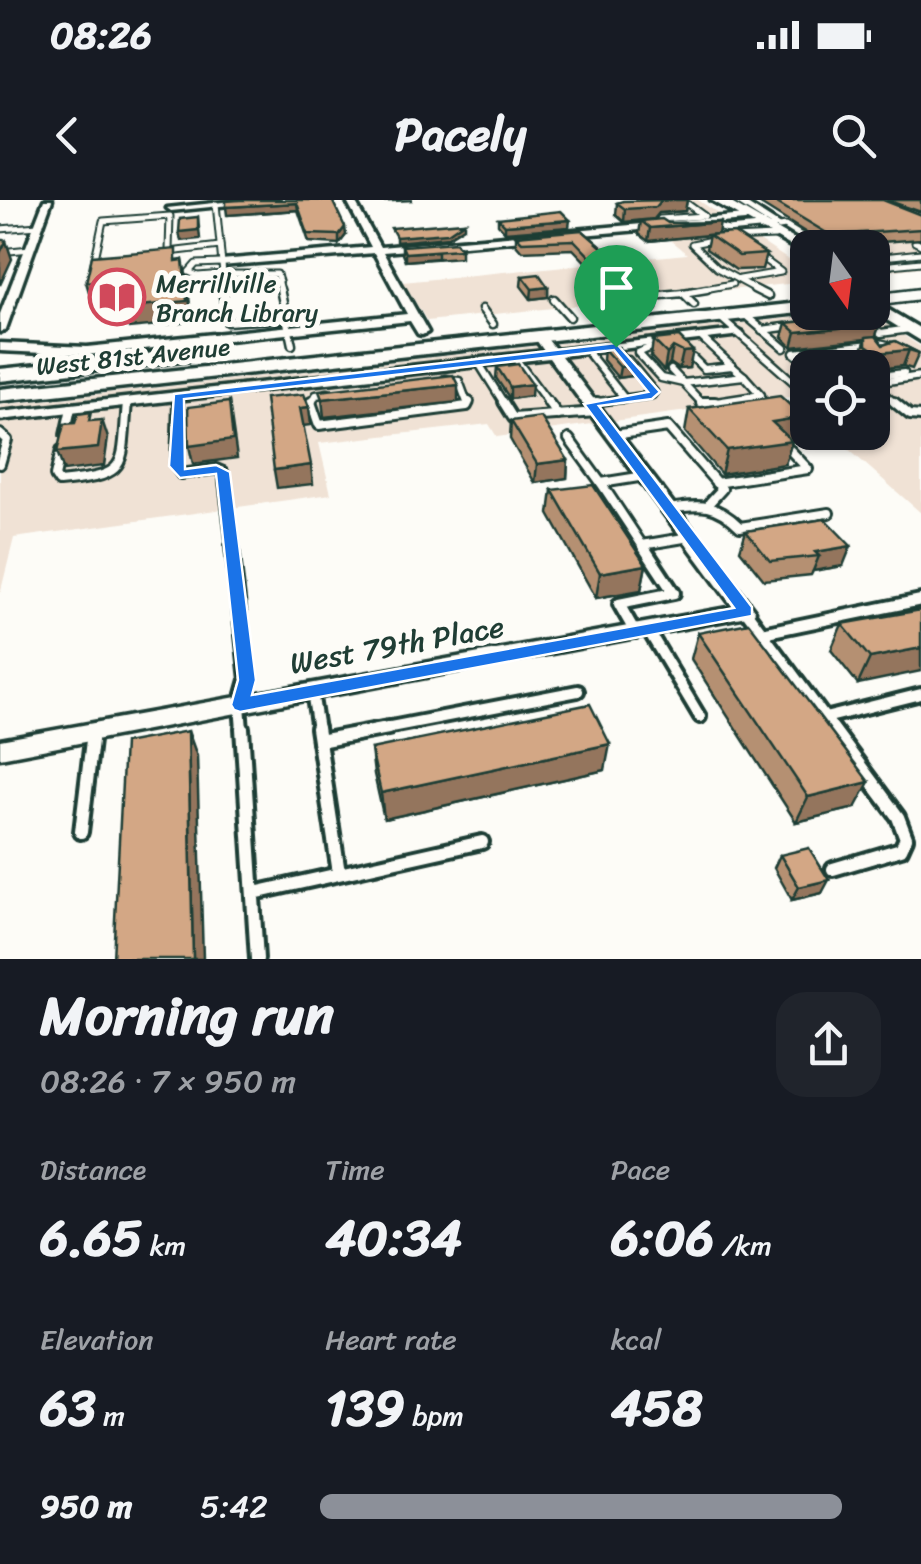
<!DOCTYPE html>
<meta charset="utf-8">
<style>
body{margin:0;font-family:Sriracha,sans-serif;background:#20242c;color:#f1f3f6;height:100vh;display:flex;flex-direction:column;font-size:38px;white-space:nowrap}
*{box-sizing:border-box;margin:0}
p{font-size:32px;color:#9ea1a6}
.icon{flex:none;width:55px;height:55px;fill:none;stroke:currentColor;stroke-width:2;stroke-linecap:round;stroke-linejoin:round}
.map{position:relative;height:759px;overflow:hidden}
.side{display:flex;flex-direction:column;background:#171b24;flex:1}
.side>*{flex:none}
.needle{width:65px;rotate:166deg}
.buttons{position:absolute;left:790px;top:30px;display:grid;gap:20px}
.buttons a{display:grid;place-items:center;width:100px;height:100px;border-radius:20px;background:#171b24;box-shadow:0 2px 8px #0004;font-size:50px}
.pin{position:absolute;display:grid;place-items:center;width:85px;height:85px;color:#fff;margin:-102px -42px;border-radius:50% 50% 50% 0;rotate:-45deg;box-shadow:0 0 10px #0007}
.pin .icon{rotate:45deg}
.round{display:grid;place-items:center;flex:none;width:105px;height:105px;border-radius:30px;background:#20242c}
.head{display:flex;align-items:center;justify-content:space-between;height:170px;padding:0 40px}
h1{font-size:55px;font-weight:700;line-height:75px}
.stats{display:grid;grid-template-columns:repeat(3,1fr);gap:15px;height:170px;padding:10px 40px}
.stats div{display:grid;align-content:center}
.stats b{font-size:50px;font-weight:700}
.stats small{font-size:28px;font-weight:400}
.stats p{font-size:28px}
ul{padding:0 40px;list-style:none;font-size:32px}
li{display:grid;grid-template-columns:160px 120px 1fr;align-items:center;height:75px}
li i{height:25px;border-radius:12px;background:#8c9099}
.status{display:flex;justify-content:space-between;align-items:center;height:70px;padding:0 50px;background:#171b24;direction:ltr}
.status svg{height:28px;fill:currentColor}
header{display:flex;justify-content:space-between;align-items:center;height:130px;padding:0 40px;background:#171b24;font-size:45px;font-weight:700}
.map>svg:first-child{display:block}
.built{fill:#f0e2d5}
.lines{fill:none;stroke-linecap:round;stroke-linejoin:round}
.lane-far4-casing{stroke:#1f3d34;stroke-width:9}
.lane-far3-casing{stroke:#1f3d34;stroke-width:11}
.lane-far2-casing{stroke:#1f3d34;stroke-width:14}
.lane-far1-casing{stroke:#1f3d34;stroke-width:18}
.lane-casing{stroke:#1f3d34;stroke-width:20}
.street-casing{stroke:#1f3d34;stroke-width:7}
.secondary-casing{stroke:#1f3d34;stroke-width:7}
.primary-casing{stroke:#1f3d34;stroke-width:7}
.lane-far4{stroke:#fdfcf7;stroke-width:5}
.lane-far3{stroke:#fdfcf7;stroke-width:6}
.lane-far2{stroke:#fdfcf7;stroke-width:8}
.lane-far1{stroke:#fdfcf7;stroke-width:10}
.lane{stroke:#fdfcf7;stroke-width:12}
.street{fill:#fdfcf7;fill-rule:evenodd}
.secondary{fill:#fdfcf7;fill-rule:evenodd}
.primary{fill:#fdfcf7;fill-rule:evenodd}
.wall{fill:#b59072;stroke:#1f3d34;stroke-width:2.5}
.shaded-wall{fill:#94755d;stroke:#1f3d34;stroke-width:2.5}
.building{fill:#d3a785;stroke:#1f3d34;stroke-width:2.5}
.route{fill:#1a73e8;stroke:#fff;stroke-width:2.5;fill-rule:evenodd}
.labels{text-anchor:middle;stroke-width:10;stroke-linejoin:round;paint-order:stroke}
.far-poi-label{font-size:25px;fill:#1f3d34;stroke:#fdfcf7;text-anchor:start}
.far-street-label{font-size:25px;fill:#1f3d34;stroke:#fdfcf7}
.street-label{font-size:30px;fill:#1f3d34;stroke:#fdfcf7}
</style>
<div class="status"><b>08:26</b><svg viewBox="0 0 49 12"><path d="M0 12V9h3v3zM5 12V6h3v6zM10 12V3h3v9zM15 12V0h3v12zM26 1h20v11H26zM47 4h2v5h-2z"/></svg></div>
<header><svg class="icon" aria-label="back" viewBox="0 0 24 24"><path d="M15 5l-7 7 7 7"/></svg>Pacely<svg class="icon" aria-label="search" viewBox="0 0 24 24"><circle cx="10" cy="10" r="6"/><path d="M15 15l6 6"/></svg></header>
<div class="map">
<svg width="921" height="759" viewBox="0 0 921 759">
<rect width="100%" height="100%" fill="#fdfcf7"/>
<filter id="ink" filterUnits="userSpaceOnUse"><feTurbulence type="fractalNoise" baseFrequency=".01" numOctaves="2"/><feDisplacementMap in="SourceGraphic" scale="20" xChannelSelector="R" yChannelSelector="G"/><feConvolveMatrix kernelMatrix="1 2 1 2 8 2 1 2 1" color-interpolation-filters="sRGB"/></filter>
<g filter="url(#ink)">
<g class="built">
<polygon points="621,0 698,0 808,73 807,82 427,121 403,82 687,54"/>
<polygon points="921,15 921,67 873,73 872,48 820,47 782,24"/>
<polygon points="834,113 869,113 921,147 921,313 830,233 872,232 872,168 808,168 807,212 790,197 497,237 489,224 319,243 331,294 14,338 0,394 0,205"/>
</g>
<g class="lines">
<g class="lane-far4-casing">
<g id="lane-far4">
<polyline points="682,0 704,16"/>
<polyline points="216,4 223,74 277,74 281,91"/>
<polyline points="666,24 660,19 704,16"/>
<polyline points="709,25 728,30 759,27"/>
<polyline points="779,27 785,26 821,48"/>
<polyline points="0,29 38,26"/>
<polyline points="732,38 775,36"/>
<polyline points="717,39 692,44 717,68 759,91"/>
<polyline points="915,42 921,45"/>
<polyline points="0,52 30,49"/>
<polyline points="169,52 220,46"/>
<polyline points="873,58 921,53"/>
<polyline points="94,63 103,21 170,16 169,50"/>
<polyline points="221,63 196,64 189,72 198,76 223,74"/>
<polyline points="872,67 921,62"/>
<polyline points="740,79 781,72 755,53"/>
<polyline points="223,91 222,87 279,81"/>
<polyline points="694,91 732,84"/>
</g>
</g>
<g class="lane-far3-casing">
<g id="lane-far3">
<polyline points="222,89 227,122 286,118"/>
<polyline points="280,89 292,145"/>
<polyline points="754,89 768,96"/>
<polyline points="683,93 707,89"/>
<polyline points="554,99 570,117"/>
<polyline points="653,108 641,97 683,93 694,104"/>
<polyline points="482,109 493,124"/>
<polyline points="611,112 598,98 641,97"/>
<polyline points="744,114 784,148"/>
<polyline points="720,117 798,186 808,185"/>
<polyline points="871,126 881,133 910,129"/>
<polyline points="762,130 784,127"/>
<polyline points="701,137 732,166"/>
<polyline points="649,148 638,153 661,178 683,183 744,176 732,166 704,169 693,158"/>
<polyline points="825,149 855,157"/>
<polyline points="586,150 625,199"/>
<polyline points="515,158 550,205"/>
<polyline points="478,162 505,205"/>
<polyline points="812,168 794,153 879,143 896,147"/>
<polyline points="671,170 703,204 761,195 744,176"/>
<polyline points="872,177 904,173"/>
<polyline points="445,179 459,181 468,205"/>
<polyline points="590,203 652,195 654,192 628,160"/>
<polyline points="178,205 178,196"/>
<polyline points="311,205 316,195 328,193"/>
<polyline points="897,205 876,187 881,182 921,176"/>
</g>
</g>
<g class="lane-far2-casing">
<g id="lane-far2">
<polyline points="178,202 176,266 181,274 216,269 223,272 232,348"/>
<polyline points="311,202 319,225 467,206 469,202"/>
<polyline points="503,202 513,218 597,212"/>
<polyline points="548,202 558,215"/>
<polyline points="701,202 715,202"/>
<polyline points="894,202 910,215 921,216"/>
<polyline points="590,203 597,202"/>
<polyline points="0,234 7,240 0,264"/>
<polyline points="65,235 71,208"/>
<polyline points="614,235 668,227 722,289 710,302"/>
<polyline points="569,239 601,283 645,276"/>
<path d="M61,250L55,276L59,282C131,275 121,269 127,202"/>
<polyline points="601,283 644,348"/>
<polyline points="716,283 808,269 790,250"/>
<path d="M669,309C701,304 716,303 740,327L829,313"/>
<polyline points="642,345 690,337"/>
</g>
</g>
<g class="lane-far1-casing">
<g id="lane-far1">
<polyline points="232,346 247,480 240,505 242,530"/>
<polyline points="746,411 834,530"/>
<polyline points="648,430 700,517"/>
<polyline points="635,432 619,404 674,393 643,346"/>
<polyline points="762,433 921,400"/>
<polyline points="312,491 318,530"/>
<polyline points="825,518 921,494"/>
<polyline points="375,530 578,491"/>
</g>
</g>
<g class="lane-casing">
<g id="lane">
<polyline points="242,528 257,759"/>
<polyline points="317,528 339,673"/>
<polyline points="832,528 898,617 906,638 901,649 833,669"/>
<polyline points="319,541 388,528"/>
<polyline points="81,632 93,532"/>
<polyline points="254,693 482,642"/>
</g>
</g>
<g class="street-casing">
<g id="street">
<polygon points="44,0 52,0 6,129 0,132 0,114"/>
<polygon points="242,0 278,0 171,11 167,8"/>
<polygon points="346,0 354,0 380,47 745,15 749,18 745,21 383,52 428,132 422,135 418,134 410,121 87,155 0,151 0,143 87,147 407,114 374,53 221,66 216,63 221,60 371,47"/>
<polygon points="731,0 741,0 783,27 759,31 759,27 770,25"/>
<polygon points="737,130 743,133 741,135 561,156 752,407 755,411 752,415 0,558 0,540 733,407 549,158 0,220 0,212 544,151 534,137 540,134 544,135 556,150"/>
</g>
</g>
<g class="secondary-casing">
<g id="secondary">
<polygon points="711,0 726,0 810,48 808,56"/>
<polygon points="872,100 921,129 921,141 872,111"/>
</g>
</g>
<g class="primary-casing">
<g id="primary">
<polygon points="921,89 921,99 872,105 872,95"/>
<polygon points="808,102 808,112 0,201 0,189"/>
<polygon points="184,150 193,156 191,160 0,181 0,169"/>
</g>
</g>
<use href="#lane-far4" class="lane-far4"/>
<use href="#lane-far3" class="lane-far3"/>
<use href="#lane-far2" class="lane-far2"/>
<use href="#lane-far1" class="lane-far1"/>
<use href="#lane" class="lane"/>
<use href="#street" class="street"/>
<use href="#secondary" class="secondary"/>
<use href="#primary" class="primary"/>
</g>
<g class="wall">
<polygon points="332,0 346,35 339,44 309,42 298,10 227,15"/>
<polygon points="649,0 687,0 685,11 659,13 654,19 624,22 616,15 617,3"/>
<polygon points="754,0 883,0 921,15 921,39 827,46"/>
<polygon points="886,0 921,0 921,12"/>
<polygon points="498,18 569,27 505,32 498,24"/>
<polygon points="641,21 668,23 718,34 766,54 762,69 736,70 706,49 709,35 648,41 639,34"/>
<polygon points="582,30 619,62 618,71 596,73 573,49 522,51 516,44 516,36"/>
<polygon points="402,46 461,49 461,57 405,61 402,54"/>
<polygon points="522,76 548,87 548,97 531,99 521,86"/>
<polygon points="786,123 876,136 883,145 895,141 919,153 912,169 903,166 872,170 872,168 868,168 860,161 861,153 866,139 792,147 782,137"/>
<polygon points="679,137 689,168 679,169 670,163 664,171 651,157 653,140"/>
<polygon points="604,149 632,176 618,178 603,160"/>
<polygon points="497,167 531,196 510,199 496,178"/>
<polygon points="689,209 803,217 796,241 792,241 785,264 721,274 685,232"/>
<polygon points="511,221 568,260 567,278 535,283 510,239"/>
<polygon points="552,290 646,365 641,390 596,398 549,314"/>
<polygon points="825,319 843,366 813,371 811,375 764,380 740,350 746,331"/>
<polygon points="921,410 858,484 831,450 842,424"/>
<polygon points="698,433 855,608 796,622 691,459"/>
<polygon points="371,549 605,570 384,619 374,574"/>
<polygon points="780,655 822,693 792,700 774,668"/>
</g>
<g class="shaded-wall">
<polygon points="374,0 413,0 374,2"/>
<polygon points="658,0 687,0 685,11 659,13 654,19 624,22 625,9"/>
<polygon points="297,3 298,10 227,15 226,7"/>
<polygon points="198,17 200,39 181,41 179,32"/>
<polygon points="570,20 569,27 505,32 505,25"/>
<polygon points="464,22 464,27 448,37 396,42 396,37"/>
<polygon points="720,22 718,34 648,41 650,28"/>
<polygon points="345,27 346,35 339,44 339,35"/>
<polygon points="6,41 12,59 0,85 0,53"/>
<polygon points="438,51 438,58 405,61 405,53"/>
<polygon points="183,60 187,80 192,122 129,128 123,108"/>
<polygon points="619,62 618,71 596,73 597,64"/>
<polygon points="127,78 132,98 92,102 86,82"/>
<polygon points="548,87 548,97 531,99 532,89"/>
<polygon points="880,124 875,138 792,147 796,132"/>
<polygon points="673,147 670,163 664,171 667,154"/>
<polygon points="909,150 903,166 872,170 878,153"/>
<polygon points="693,151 689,168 679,169 683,152"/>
<polygon points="634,165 632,176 618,178 620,167"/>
<polygon points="532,184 531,196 510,199 510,187"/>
<polygon points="458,185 458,202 324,217 322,199"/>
<polygon points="229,202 237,258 193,264 189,246"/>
<polygon points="309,207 311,225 302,226 300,208"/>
<polygon points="803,217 796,241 792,241 785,264 721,274 727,250 772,222"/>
<polygon points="102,220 108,238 104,266 64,271 57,252"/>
<polygon points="568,260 567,278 535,283 537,264"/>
<polygon points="311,265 313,284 277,288 274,270"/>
<polygon points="851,346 843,366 813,371 819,356 815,352"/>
<polygon points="646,365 641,390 596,398 600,373"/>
<polygon points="921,448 921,471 858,484 870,458"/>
<polygon points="188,531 197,556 203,759 193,759"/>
<polygon points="610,544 605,570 384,619 381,593"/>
<polygon points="869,582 855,608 796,622 808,597"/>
<polygon points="829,680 822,693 792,700 799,687"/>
</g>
<g class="building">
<polygon points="240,0 332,0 345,27 339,35 308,34 297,3 226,7 226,1"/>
<polygon points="670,0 661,1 656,7 625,9 617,3 623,1"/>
<polygon points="772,0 883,0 921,15 921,29 830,35"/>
<polygon points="561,11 570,20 505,25 498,18"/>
<polygon points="198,17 198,30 179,32 180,19"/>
<polygon points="662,19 668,23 720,22 650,28 641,21"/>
<polygon points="464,22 448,33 396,37 391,28"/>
<polygon points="582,30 619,62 597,64 574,40 522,42 516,36"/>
<polygon points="734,33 766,54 739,56 709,35"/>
<polygon points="0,39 6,41 0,53"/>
<polygon points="456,42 461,49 405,53 402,46"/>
<polygon points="176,49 176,61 183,60 187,101 123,108 127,78 86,82 92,56"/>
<polygon points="539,74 548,87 532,89 522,76"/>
<polygon points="865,114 880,124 796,132 786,123"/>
<polygon points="876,136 883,145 895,141 919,153 909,150 878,153 866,145 866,137"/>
<polygon points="679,137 693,151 683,152 673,147 667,154 653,140"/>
<polygon points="619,147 634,165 620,167 604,149"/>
<polygon points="518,164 532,184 510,187 497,167"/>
<polygon points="453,175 458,185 322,199 319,191"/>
<polygon points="304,194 309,207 300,208 311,265 274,270 265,198"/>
<polygon points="780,196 803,217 772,222 792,241 727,250 689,209"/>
<polygon points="229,202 233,240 189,246 188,207"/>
<polygon points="91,212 89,221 102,220 98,248 57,252 64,224 75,223 78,214"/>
<polygon points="541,217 568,260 537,264 511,221"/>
<polygon points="593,285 646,365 600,373 552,290"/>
<polygon points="825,319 851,346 815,352 819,356 770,361 746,331"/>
<polygon points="921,410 921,448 870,458 842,424"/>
<polygon points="749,423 869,582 808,597 698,433"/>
<polygon points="590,504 610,544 381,593 371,549"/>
<polygon points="188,531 193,759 113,759 124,543"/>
<polygon points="809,648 829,680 799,687 780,655"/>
</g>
</g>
<path class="route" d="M616,143L660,192L652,199L599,206L752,407V416L240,512L234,510L231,505L238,480L216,274L180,278L169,266L174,194ZM614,150L648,192L584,204L734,408L252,495L256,480L230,272L216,265L185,269L184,199Z"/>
<defs>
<g id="library-ring" transform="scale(2.875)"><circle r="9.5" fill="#fdfcf7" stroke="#d1495b" stroke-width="1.5"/><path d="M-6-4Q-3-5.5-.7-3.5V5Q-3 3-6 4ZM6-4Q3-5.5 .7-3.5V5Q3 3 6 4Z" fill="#d1495b"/></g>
</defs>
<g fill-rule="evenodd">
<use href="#library-ring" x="117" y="97"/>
</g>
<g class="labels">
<g class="far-poi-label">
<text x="156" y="92">Merrillville<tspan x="156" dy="29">Branch Library</tspan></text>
</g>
<g class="far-street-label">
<text transform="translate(133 156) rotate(-6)" y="9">West 81st Avenue</text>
</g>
<g class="street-label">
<text transform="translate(397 445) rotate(-10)" y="10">West 79th Place</text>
</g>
</g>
</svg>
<div class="buttons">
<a><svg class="needle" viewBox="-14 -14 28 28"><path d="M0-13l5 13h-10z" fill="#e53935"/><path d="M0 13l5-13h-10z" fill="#9ea1a6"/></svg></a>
<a><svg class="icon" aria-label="locate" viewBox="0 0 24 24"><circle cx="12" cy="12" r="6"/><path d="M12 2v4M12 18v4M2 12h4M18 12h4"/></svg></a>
</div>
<div class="pin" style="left:616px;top:147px;background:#1e9e55"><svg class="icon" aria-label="arrive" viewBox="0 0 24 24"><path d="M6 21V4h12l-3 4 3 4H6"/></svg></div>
</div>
<section class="side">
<div class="head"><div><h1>Morning run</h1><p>08:26 · 7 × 950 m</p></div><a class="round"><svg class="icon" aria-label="share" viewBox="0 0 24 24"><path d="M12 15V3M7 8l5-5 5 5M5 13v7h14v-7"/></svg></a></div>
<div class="stats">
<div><p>Distance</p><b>6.65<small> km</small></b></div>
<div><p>Time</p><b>40:34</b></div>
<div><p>Pace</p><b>6:06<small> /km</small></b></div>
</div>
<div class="stats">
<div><p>Elevation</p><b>63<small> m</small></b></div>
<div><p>Heart rate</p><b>139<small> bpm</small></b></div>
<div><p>kcal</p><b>458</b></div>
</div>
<ul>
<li><b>950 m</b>5:42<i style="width:93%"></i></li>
</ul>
</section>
